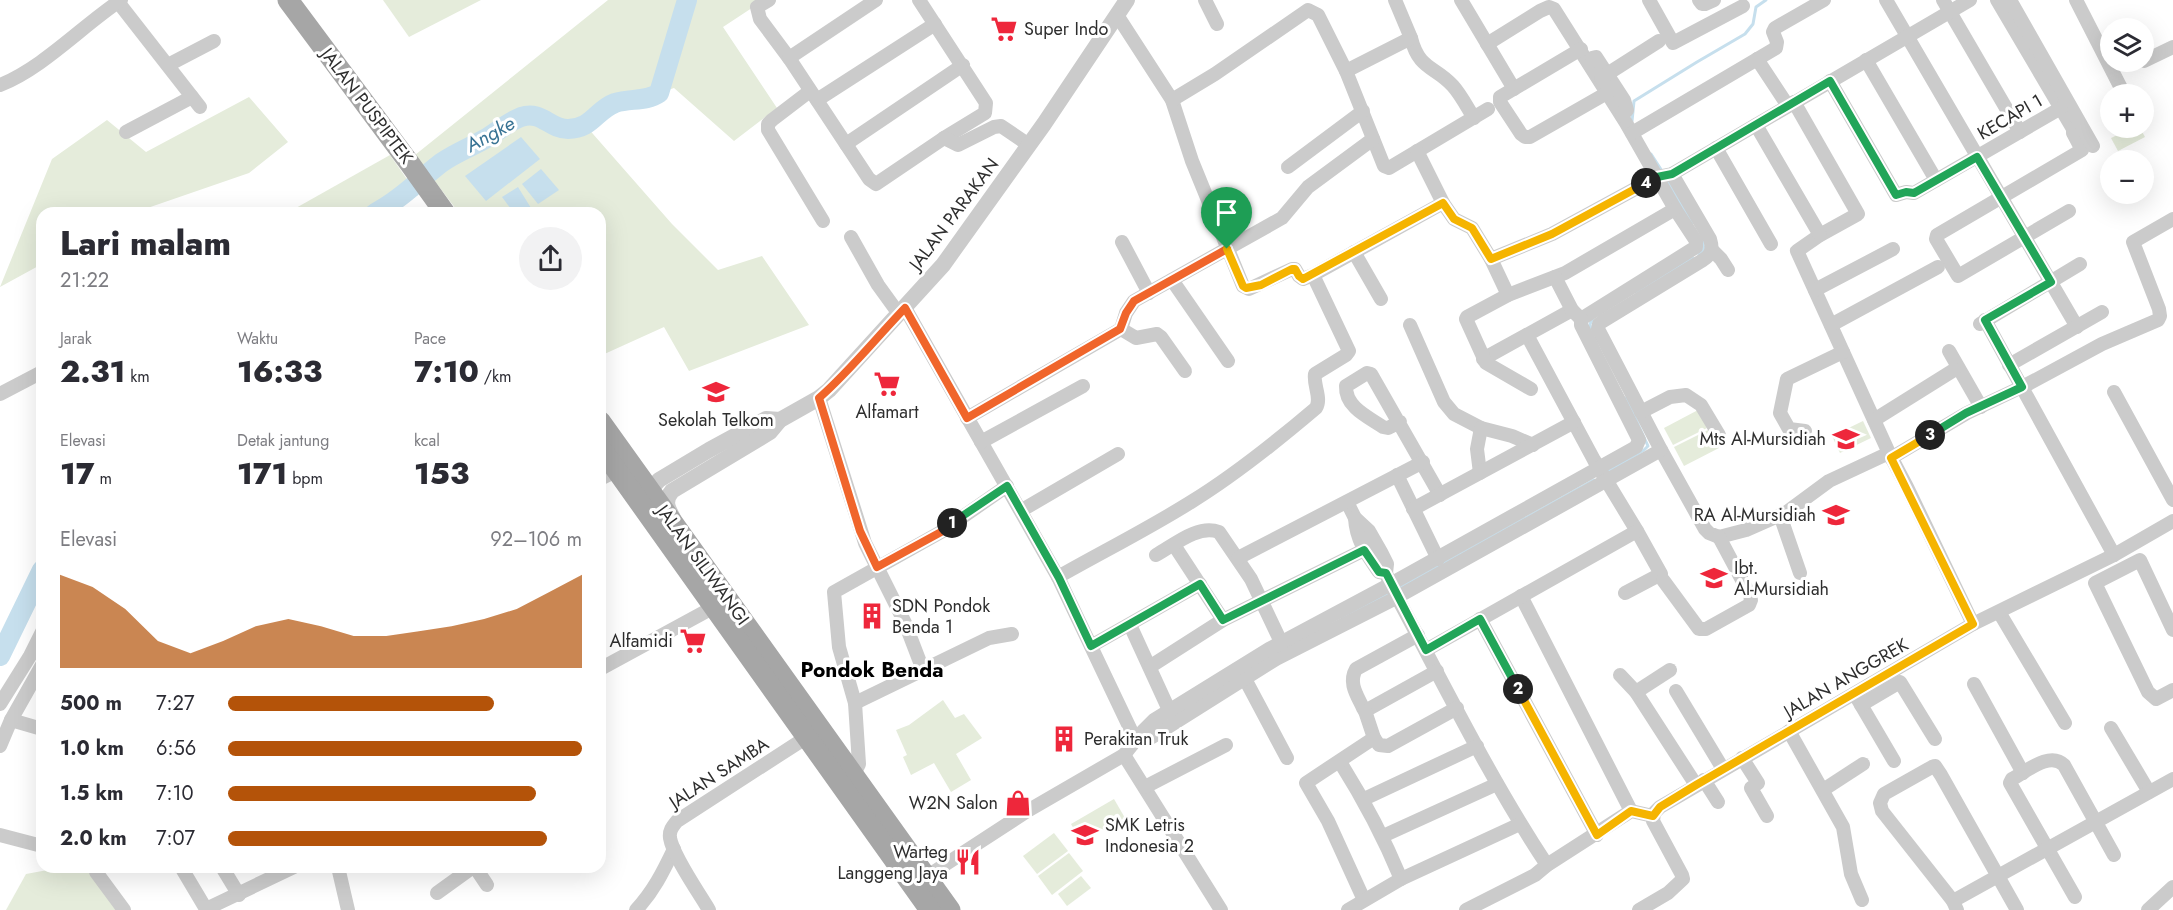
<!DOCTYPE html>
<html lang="id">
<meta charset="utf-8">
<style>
body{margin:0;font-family:Jost,sans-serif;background:#f2f2f3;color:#2b2b33;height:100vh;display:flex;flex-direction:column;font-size:22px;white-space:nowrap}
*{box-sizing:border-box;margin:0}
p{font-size:20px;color:#7c7c81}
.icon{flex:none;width:33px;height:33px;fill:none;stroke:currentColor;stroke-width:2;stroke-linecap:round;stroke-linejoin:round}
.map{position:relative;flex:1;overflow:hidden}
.details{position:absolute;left:36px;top:207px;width:570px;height:666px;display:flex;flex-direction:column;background:#fff;border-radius:18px;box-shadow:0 6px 24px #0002}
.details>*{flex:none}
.tools{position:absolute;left:2100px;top:18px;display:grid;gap:12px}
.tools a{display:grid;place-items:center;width:54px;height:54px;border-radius:50%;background:#fff;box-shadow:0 6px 24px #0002;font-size:30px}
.pin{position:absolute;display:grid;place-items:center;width:51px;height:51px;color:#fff;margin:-62px -26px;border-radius:50% 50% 50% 0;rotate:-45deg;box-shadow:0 0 6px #0007}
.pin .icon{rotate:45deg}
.km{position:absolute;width:30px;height:30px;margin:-15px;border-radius:50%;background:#222;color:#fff;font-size:16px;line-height:30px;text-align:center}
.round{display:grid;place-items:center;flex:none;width:63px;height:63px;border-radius:32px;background:#f2f2f3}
.summary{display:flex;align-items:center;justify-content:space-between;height:102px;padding:0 24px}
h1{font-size:33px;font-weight:800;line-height:45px}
.figures{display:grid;grid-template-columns:repeat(3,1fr);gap:9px;height:102px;padding:6px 24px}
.figures div{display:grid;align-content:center}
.figures b{font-size:30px;font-weight:800}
.figures small{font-size:16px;font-weight:400}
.figures p{font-size:16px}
.chart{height:168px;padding:12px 24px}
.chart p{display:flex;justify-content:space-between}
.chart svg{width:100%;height:108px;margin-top:6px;fill:#b45309;opacity:.7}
ul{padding:0 24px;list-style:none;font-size:20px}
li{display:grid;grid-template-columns:96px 72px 1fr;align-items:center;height:45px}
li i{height:15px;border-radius:8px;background:#b45309}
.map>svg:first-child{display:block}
.green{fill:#e5ecdb}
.water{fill:#c6dfed}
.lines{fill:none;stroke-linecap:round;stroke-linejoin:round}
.stream{stroke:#c6dfed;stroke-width:3}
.river{stroke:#c6dfed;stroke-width:20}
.minor{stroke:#cbcbcb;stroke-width:14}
.tertiary{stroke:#cbcbcb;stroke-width:16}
.primary{stroke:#a6a6a6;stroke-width:21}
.split-1-casing{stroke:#fff;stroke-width:12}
.split-2-casing{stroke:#fff;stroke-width:12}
.split-3-casing{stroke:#fff;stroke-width:12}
.split-4-casing{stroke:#fff;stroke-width:12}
.split-5-casing{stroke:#fff;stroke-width:12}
.split-1{stroke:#f0652b;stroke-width:8}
.split-2{stroke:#22a559;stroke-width:8}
.split-3{stroke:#f5b400;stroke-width:8}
.split-4{stroke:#22a559;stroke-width:8}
.split-5{stroke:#f5b400;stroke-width:8}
.labels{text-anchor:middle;stroke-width:6;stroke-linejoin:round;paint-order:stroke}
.poi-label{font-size:18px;fill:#2e2e2e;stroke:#fff;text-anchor:start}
.street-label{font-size:18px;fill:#2e2e2e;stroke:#fff}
.water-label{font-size:20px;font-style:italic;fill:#387394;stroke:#fff}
.quarter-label{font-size:21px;font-weight:bold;fill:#000;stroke:#fff}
</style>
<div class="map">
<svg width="2173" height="910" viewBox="0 0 2173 910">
<rect width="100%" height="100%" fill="#fff"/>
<g class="green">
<polygon points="383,0 481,0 409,37"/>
<polygon points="608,0 764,0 723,27 777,108 734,141 674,88 659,93 651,99 610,106 586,126 672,224 718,270 762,256 809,325 689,371 664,327 600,356 600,213 459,213 415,155"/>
<polygon points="249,97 288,142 249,173 133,213 42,213 42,264 0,287 52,159 107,120 146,152"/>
<polygon points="2132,128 2140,128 2145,137 2118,151 2111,138"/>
<polygon points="390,155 418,195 390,213 287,213"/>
<polygon points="1698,410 1707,428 1673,445 1664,428"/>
<polygon points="1863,421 1871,438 1840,453 1832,436"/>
<polygon points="1710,429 1719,448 1684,466 1674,447"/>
<polygon points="943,700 955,718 964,714 982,738 956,754 971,780 951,792 934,763 911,775 903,757 907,755 896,730 909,725"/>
<polygon points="1114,799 1125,818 1082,843 1071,824"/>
<polygon points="1054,833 1068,851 1037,874 1023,856"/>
<polygon points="1069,853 1083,871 1052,895 1038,876"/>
<polygon points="64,867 88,867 119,910 6,910 26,874"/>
<polygon points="1081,876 1091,888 1067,906 1058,894"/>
</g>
<g class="water">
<polygon points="521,137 540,159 486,201 465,176"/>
<polygon points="541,169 559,190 538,204 522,184"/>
<polygon points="518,187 531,208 522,213 514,213 502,197"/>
</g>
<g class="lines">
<g class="stream">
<polyline points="1632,121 1634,101 1697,62 1745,34 1753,24 1756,7 1766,0"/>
<polyline points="1651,154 1662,171"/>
<polyline points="1667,180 1692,223"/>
<polyline points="1699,255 1704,249 1702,239"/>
<polyline points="1637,292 1693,258"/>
<polyline points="1591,331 1590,324 1593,318"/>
<polyline points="1607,472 1644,450 1648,446 1626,398"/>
<polyline points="1398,589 1594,480"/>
<polyline points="1342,618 1389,593"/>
</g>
<g class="river">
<path d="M375,213C400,200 419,180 441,163C455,153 471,147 485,139C497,132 508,122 521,117C542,110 549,129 568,129C592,129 596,110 615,103C630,98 646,102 659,93L687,0"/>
<polyline points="0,656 42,570"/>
</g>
<g class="minor">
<polyline points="769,0 757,7 760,19 789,58 869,179 876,184 944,138 985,113 986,103 919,0"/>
<polyline points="1205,0 1217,24"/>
<polyline points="1461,0 1514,89"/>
<polyline points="1649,0 1673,43 1743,6"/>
<polyline points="1699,0 1702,4 1705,4 1714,0"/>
<polyline points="1886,0 2077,327"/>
<polyline points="1943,0 2020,132"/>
<polyline points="1997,0 2073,129 2073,133 2082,150 1937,235 1936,239 1958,276 2069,211"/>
<polyline points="2010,0 2093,146"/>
<polyline points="2076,0 2124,94"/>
<polyline points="118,2 200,107"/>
<polyline points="1117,15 1172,100 1192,161 1243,286 1249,289 1292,269 1295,269 1299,276 1303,279 1313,275"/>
<path d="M1411,38C1419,70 1435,66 1453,86C1461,95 1467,107 1474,118"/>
<polyline points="1487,44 1540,11 1549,7 1554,9 1626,123 1675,209 1696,241 1696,247 1581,319"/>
<polyline points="1581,49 1500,97 1500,102 1521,134 1525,137 1530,137 1607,93"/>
<polyline points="789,58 876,0"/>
<polyline points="1592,58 1596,57 1624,100 1627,110 1622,116"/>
<polyline points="1757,59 1788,106"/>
<polyline points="1866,60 1936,180"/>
<polyline points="2144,61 2173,47"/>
<polyline points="168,65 214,41"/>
<polyline points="1346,71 1411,38 1395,0"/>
<polyline points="1601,78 1659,41"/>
<polyline points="1830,81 1896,195 1906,192 1914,193 2061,108"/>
<path d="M0,85C43,68 82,26 121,0"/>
<polyline points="810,91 772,120 768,124 768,130 823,221"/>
<polyline points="817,100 935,24"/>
<polyline points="1172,100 1215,74 1308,10 1318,15 1346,71 1384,166 1389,168 1488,109"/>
<polyline points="1794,102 1858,214 1820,235 1797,251 1889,453 1907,487 1973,624"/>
<polyline points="1756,125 1820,235"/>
<polyline points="126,132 192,97"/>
<polyline points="1632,133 1776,48 1777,42 1773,32 1775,28 1824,0"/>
<polyline points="944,138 958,145 994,127 1001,126 1029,145"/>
<polyline points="846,144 963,65"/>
<polyline points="1716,148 1771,244"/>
<polyline points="1417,151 1443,203 1454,219 1472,228 1491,259 1508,295"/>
<polyline points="1288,167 1363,111"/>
<path d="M1672,174L1710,239C1713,249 1712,254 1703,260L1603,321L1599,324L1598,329L1661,450L1705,529L1709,533L1719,537L1746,530L1787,512L1829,481L1889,453"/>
<polyline points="851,237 878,285 899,314"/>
<polyline points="1122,242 1149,293"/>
<polyline points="1712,250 1721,259 1728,270"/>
<polyline points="1354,252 1381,299"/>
<polyline points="1491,259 1552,234 1657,177 1672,174 1970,0"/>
<polyline points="1172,280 1228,361"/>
<polyline points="1815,290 1893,249"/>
<polyline points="905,308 1058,577 1136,741"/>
<polyline points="1985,320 2114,555"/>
<polyline points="1980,324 2080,264"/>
<polyline points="1410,325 1444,402 1454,414 1481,428 1512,436 1533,445"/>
<polyline points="1831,325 1938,267"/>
<polyline points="1121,329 1136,338 1157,334 1161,337 1185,371"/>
<polyline points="1527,335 1594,460 1637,531 1661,574 1625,593"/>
<polyline points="1949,351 1981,407"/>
<polyline points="1483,359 1572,310"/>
<polyline points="2009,365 2102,312"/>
<polyline points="1531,389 1486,363 1466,319 1467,317 1508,295 1565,273 1675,209"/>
<polyline points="2114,392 2173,500"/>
<polyline points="0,394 42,372"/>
<polyline points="819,398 865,543 905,623 923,670 855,703"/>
<polyline points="1641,412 1670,397 1686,395 1701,405 1719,435"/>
<polyline points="967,418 1121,329 1126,313 1134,301 1282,218 1308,187 1373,139"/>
<polyline points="1874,420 1954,370"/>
<path d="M1400,422L1388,428L1383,427C1368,417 1345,407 1346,386L1367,373L1371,374L1440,495"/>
<polyline points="1805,431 1789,429 1780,413 1787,379 1843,352"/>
<polyline points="981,442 1083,386"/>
<polyline points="1891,458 1967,413 2028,384 2102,344 2158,320 2160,316 2159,309 2133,242 2173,219"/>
<polyline points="1480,473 1477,449 1481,428"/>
<polyline points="1397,475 1438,559"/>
<polyline points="600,479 616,471"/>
<path d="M1347,502L1355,518L1369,531L1381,552L1387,564L1386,573L1390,584C1441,678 1488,776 1547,865"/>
<polyline points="1413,509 1574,422"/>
<polyline points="1022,510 1118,454"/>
<polyline points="1780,515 1800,573"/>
<path d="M1355,518C1356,540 1367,555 1379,572L1386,573"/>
<polyline points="1174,545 1223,620"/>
<path d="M1156,555C1174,545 1198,524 1219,532L1251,579L1281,642"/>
<polyline points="1238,558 1423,462"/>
<path d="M1058,577C1102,552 1148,529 1191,502C1235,475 1276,442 1316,408C1322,398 1313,385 1315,374L1346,355L1349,351L1313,275L1443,203"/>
<polyline points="1663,580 1699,629 1706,629 1749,605 1751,600 1750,595 1719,537"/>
<polyline points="1521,596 1631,811"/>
<polyline points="1999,612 2065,723"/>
<polyline points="1480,619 1597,835"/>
<polyline points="1130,625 1169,710"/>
<polyline points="2173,630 2140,560 2095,583 2148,692 2156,699 2173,690"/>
<path d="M1418,635L1356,669C1348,683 1357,695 1363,708L1365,711L1437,671"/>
<polyline points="1091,646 1200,584"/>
<polyline points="1426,650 1637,531"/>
<polyline points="1151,666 1223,620 1364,550"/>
<polyline points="600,669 714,607"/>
<polyline points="923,670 989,638 1012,634"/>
<polyline points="1620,675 1636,692 1696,785"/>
<polyline points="1245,679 1287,758"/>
<polyline points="1974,684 2023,773"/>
<polyline points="1676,691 1723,769"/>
<polyline points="1636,692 1670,670"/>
<polyline points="1857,698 1894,761"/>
<polyline points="0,704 30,656 42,632"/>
<polyline points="1861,705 1900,682 1935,739"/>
<polyline points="1365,711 1374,738"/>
<polyline points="11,720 42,729"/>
<polyline points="2111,728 2149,792"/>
<polyline points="1789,731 1843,827 1851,874 1862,900"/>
<polyline points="1136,741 1152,737 1276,659 1394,599 1661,450"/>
<polyline points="0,746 11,720 42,665"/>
<polyline points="1124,755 1221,910"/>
<polyline points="1742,758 1758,783 1751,788 1767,816"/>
<path d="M1340,762C1364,800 1384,838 1401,879"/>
<polyline points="853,776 859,764 855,703 839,647 834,592 941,532 1007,486"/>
<polyline points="1704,780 1718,802"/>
<polyline points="1145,787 1226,745"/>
<polyline points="1823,790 1863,764"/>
<polyline points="1364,799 1477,746"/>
<polyline points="0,835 42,846"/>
<polyline points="1383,836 1497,784"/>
<polyline points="181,867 206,909 294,867"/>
<polyline points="222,867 239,895"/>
<polyline points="338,867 348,910"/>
<polyline points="475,867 487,885"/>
<polyline points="96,872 124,910"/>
<polyline points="926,877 1029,810 1124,755 1143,731 1154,720 1269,649 1387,586 1636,447 1639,440 1581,325 1581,319 1572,310 1555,277"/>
<polyline points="437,893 473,867"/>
<path d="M2075,897L2010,783L2012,779C2027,771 2050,751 2064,765L2114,855"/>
<polyline points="1364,900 1328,821 1306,783 1374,738 1379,745 1388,746 1457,708"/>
<polyline points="1953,901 2173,779"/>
<path d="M636,910C653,892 663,872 674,849"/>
<path d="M709,910C699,893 673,856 670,838C669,831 672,827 677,821L807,737"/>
<polyline points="1348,910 1401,879 1520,824"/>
<polyline points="1466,910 1535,875 1547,865 1631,811 1653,816"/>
<polyline points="1639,910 1668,893 1683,879 1682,875 1653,821 1654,813 1660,807 1973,624 2114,555 2173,521"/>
<polyline points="1957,910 1953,901 1882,811 1880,803 1884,794 1932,767 1935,766 1941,775 2017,910"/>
<polyline points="2148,910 2173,887"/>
</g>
<g class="tertiary">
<polyline points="646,500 650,490 659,480 709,450 766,419 780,420"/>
<path d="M673,518C667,507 664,501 672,491L770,432L780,420L819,398L829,390L943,265L1044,124L1127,0"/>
</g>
<g class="primary">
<polyline points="288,0 410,164 445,213"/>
<polyline points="600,421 950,910"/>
<polyline points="600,447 930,910"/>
</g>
</g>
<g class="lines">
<g class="split-1-casing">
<path id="split-1" d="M952,523L941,532L877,567L860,531L819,398C848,373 877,337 905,308L967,418L1120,329L1126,313L1134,301L1227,249"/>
</g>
<g class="split-2-casing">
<polyline id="split-2" points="952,523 1007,486 1059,578 1091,646 1200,584 1223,620 1364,550 1379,572 1386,573 1426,650 1480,619 1518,689"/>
</g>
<g class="split-3-casing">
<polyline id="split-3" points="1518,689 1597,835 1631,811 1653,816 1660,807 1696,785 1973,624 1891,458 1930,435"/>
</g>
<g class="split-4-casing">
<polyline id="split-4" points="1646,183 1657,177 1672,174 1830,81 1896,195 1906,192 1914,193 1977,157 2051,282 1985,320 2022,387 1966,413 1930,435"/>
</g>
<g class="split-5-casing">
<polyline id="split-5" points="1227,249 1243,286 1246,288 1261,285 1292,269 1295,269 1299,276 1303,279 1443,203 1454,219 1472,228 1491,259 1552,234 1646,183"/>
</g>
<use href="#split-1" class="split-1"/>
<use href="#split-2" class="split-2"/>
<use href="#split-3" class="split-3"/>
<use href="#split-4" class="split-4"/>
<use href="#split-5" class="split-5"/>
</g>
<defs>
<g id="supermarket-bare" transform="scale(2.07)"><path d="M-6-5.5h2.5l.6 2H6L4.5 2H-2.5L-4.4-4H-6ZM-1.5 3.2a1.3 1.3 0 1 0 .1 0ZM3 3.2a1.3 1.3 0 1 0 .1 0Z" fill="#ee273b" stroke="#fff" stroke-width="2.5" paint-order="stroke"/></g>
<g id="school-bare" transform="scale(2.07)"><path d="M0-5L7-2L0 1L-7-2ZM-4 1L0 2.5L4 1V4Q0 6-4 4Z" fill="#ee273b" stroke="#fff" stroke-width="2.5" paint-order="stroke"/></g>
<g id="building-bare" transform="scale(2.07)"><path d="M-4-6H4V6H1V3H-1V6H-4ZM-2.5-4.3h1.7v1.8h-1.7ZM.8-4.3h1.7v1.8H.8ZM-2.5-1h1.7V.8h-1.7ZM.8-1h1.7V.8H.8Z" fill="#ee273b" stroke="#fff" stroke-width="2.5" paint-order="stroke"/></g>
<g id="shop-bare" transform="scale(2.07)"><path d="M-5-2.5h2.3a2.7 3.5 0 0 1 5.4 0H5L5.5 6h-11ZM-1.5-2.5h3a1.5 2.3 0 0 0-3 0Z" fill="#ee273b" stroke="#fff" stroke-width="2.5" paint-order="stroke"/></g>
<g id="restaurant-bare" transform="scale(2.07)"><path d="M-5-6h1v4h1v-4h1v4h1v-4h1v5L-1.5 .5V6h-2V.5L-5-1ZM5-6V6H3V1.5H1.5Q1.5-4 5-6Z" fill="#ee273b" stroke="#fff" stroke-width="2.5" paint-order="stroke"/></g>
</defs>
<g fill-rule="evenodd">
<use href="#supermarket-bare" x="1004" y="29"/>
<use href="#supermarket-bare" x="887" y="384"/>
<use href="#school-bare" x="716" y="392"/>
<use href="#school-bare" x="1846" y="439"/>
<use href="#school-bare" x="1836" y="515"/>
<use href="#school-bare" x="1714" y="578"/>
<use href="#building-bare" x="872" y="616"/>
<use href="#supermarket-bare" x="693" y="641"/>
<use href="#building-bare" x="1064" y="739"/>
<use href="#shop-bare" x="1018" y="803"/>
<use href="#school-bare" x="1085" y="835"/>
<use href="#restaurant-bare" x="968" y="862"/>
</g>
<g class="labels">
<g class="poi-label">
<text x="1024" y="35">Super Indo</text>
<text x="887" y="418" text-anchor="middle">Alfamart</text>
<text x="716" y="426" text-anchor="middle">Sekolah Telkom</text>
<text x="1826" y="445" text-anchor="end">Mts Al-Mursidiah</text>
<text x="1816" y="521" text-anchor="end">RA Al-Mursidiah</text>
<text x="1734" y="574">Ibt.<tspan x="1734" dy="21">Al-Mursidiah</tspan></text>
<text x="892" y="612">SDN Pondok<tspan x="892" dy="21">Benda 1</tspan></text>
<text x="673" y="647" text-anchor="end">Alfamidi</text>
<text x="1084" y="745">Perakitan Truk</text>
<text x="998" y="809" text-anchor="end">W2N Salon</text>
<text x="1105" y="831">SMK Letris<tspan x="1105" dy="21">Indonesia 2</tspan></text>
<text x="948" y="858" text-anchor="end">Warteg<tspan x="948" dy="21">Langgeng Jaya</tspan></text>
</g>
<g class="street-label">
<text transform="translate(367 106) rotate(53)" y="6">JALAN PUSPIPTEK</text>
<text transform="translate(2010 117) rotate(-30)" y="6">KECAPI 1</text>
<text transform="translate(954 214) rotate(-53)" y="6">JALAN PARAKAN</text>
<text transform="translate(703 565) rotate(54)" y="6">JALAN SILIWANGI</text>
<text transform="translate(1846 678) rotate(-30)" y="6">JALAN ANGGREK</text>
<text transform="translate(719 773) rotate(-33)" y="6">JALAN SAMBA</text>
</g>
<g class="water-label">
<text transform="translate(490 134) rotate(-29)" y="7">Angke</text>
</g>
<g class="quarter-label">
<text x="872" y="677">Pondok Benda</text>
</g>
</g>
</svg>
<div class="tools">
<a><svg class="icon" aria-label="layers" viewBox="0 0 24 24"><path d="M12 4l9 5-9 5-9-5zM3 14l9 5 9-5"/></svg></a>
<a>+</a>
<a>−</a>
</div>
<div class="pin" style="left:1227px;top:249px;background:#1e9e55"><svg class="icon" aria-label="arrive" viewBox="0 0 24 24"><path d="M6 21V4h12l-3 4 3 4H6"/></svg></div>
<b class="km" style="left:952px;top:523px">1</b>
<b class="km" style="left:1518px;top:689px">2</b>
<b class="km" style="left:1930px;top:435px">3</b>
<b class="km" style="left:1646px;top:183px">4</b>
<section class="details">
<div class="summary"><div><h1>Lari malam</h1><p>21:22</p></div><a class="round"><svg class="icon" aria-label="share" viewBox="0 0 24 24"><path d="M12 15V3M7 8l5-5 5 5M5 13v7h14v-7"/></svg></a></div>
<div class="figures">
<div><p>Jarak</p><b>2.31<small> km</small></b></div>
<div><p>Waktu</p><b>16:33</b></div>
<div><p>Pace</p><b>7:10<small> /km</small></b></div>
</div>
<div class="figures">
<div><p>Elevasi</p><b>17<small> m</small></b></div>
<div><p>Detak jantung</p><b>171<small> bpm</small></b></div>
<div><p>kcal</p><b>153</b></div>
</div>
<div class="chart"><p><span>Elevasi</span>92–106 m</p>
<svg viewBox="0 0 160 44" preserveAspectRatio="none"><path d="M0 44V6L10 11L20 20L30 33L40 38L50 33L60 27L70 24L80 27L90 31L100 31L110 29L120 27L130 24L140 20L150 13L160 6V44z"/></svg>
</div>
<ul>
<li><b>500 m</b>7:27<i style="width:75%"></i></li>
<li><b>1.0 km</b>6:56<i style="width:100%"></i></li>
<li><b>1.5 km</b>7:10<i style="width:87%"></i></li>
<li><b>2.0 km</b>7:07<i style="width:90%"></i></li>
</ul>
</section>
</div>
